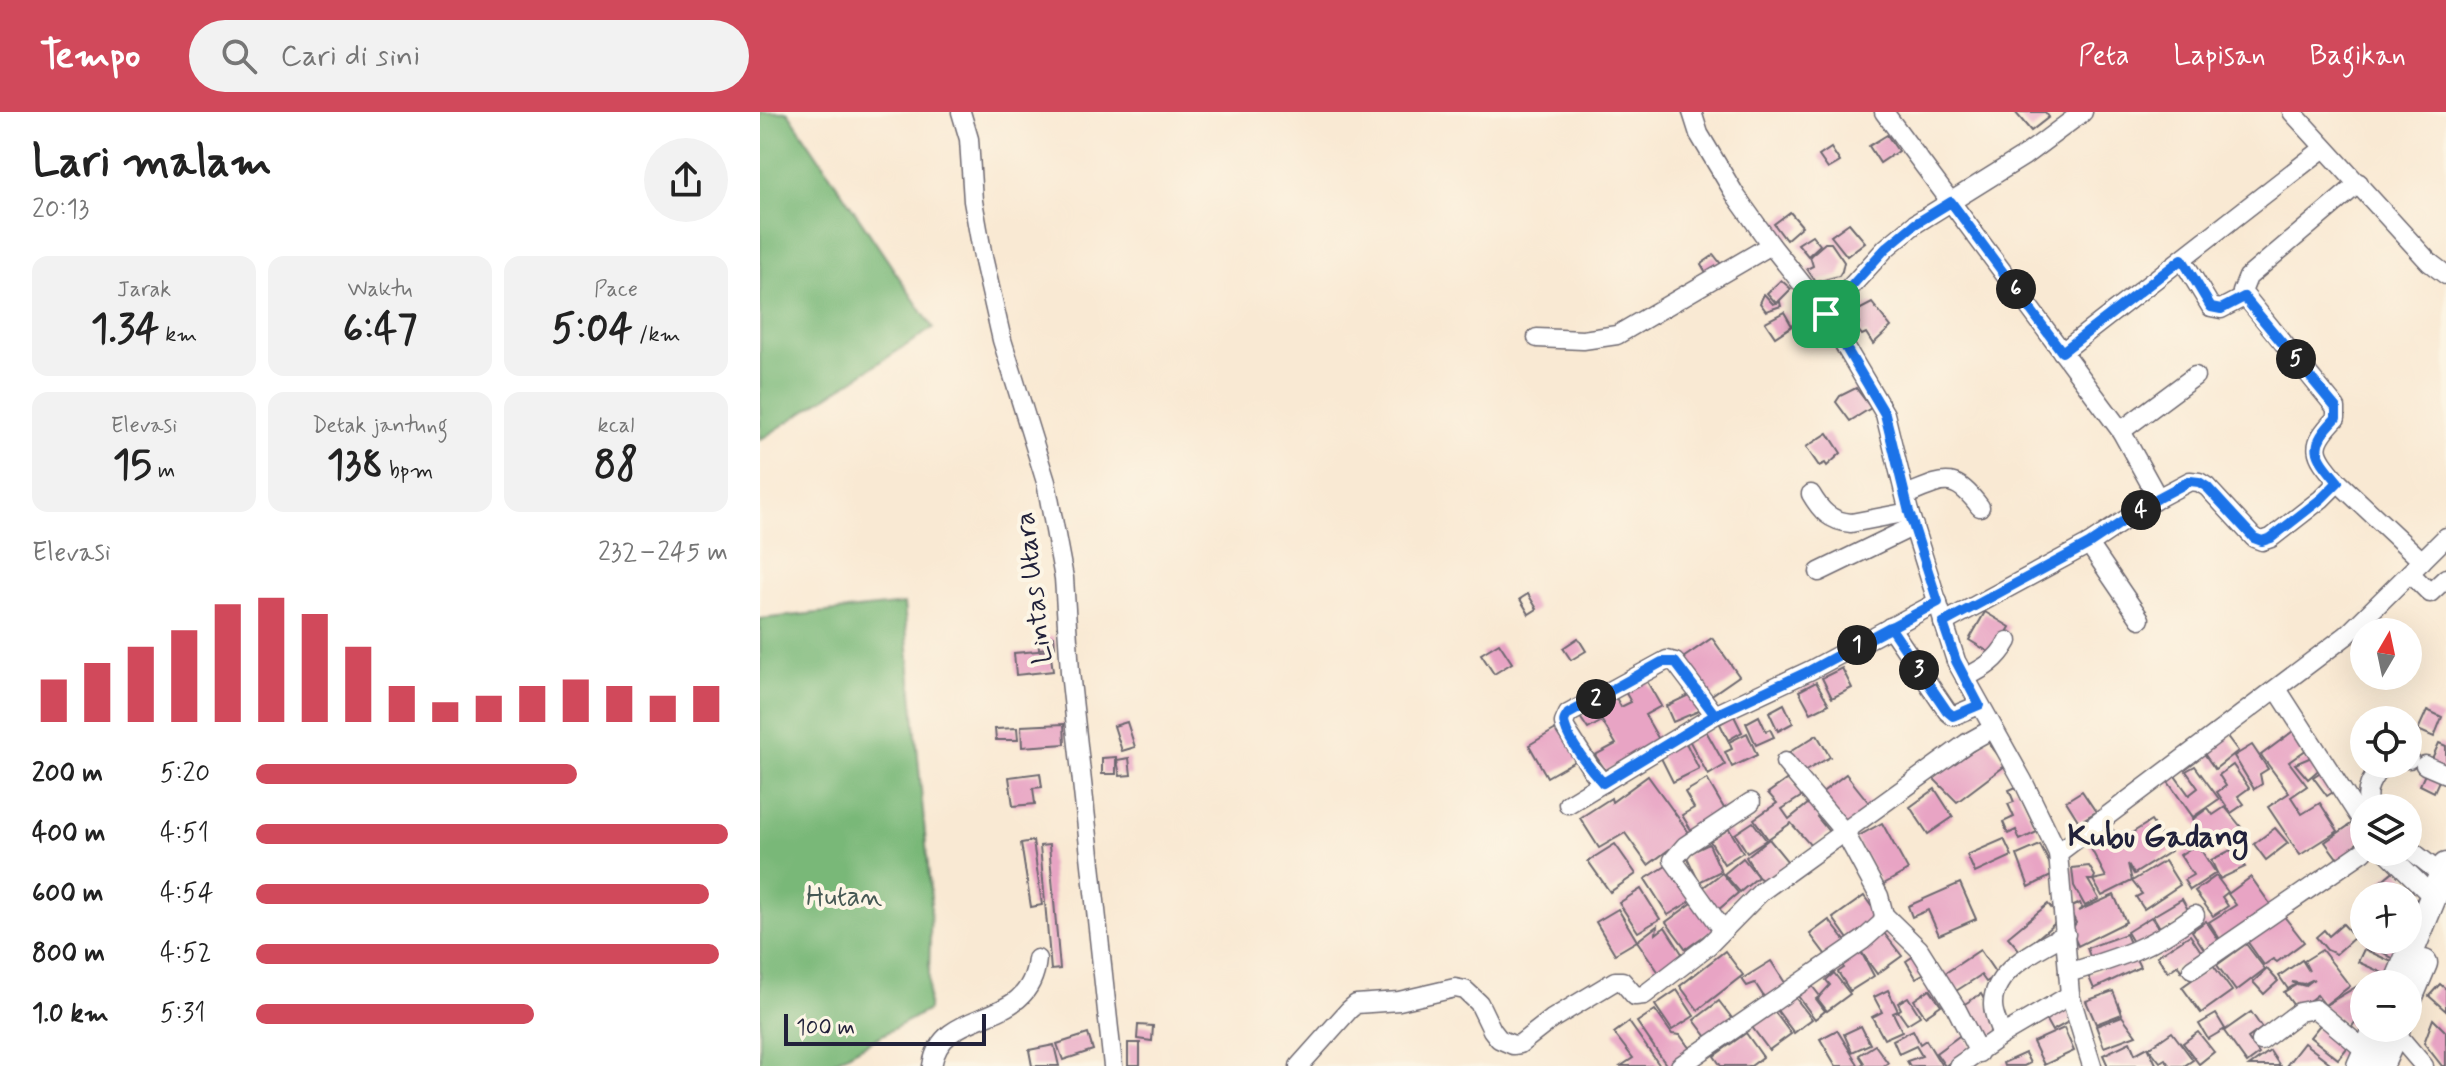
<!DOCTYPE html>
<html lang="id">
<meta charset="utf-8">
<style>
body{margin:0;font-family:Mynerve,sans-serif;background:#f2f2f2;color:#222;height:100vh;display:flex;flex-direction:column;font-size:30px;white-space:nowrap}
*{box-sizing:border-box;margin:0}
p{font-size:26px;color:#767676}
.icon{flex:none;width:44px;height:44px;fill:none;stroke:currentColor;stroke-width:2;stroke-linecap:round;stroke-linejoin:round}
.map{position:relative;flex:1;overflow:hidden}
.details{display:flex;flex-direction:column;background:#fff;width:760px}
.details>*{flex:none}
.needle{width:52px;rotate:9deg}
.controls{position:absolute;left:1590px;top:506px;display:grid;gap:16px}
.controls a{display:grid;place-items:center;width:72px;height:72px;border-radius:50%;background:#fff;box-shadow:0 8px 32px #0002;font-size:40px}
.scale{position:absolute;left:24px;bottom:20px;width:202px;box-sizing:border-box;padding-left:8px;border:4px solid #22223b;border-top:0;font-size:22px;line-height:28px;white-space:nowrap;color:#22223b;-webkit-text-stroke:6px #fcf5e5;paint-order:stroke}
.pin{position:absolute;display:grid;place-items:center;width:68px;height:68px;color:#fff;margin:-34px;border-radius:16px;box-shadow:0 4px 12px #0006}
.km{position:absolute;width:40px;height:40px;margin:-20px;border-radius:50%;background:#222;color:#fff;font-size:22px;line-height:40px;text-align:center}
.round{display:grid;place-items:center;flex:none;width:84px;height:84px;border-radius:42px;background:#f2f2f2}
.overview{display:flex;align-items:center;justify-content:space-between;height:136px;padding:0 32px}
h1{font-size:44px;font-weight:700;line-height:60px}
.metrics{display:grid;grid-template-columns:repeat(3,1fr);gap:12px;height:136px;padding:8px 32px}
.metrics div{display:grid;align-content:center;border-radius:16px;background:#f2f2f2;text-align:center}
.metrics b{font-size:40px;font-weight:700}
.metrics small{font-size:22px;font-weight:400}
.metrics p{font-size:22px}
.chart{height:224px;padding:16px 32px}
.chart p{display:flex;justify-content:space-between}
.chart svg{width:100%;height:144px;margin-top:8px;stroke:#d1495b;stroke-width:6}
ul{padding:0 32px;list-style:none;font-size:26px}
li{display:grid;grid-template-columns:128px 96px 1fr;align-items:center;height:60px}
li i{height:20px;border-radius:10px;background:#d1495b}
header{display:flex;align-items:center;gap:48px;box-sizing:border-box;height:112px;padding:0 40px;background:#d1495b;color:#fff}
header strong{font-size:38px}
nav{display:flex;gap:44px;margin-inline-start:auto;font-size:28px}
.search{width:560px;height:72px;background:#f2f2f2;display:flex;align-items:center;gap:20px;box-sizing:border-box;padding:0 28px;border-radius:44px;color:#767676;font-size:30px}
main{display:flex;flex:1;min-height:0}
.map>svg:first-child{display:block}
.forest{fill:#79b878;stroke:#4e6d5a;stroke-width:2}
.building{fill:#e8a4c4}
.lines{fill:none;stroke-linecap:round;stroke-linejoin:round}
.minor-casing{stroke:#6d6870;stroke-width:21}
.highway-casing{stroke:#6d6870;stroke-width:29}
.minor{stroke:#fff;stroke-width:18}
.highway{stroke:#fff;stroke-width:26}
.route-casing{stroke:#fff;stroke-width:16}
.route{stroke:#1a73e8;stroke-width:10}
.labels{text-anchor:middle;stroke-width:8;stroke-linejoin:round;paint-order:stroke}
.street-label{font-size:28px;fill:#22223b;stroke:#fcf5e5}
.park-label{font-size:28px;fill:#455854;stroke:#fcf5e5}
.quarter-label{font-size:32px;font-weight:bold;fill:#22223b;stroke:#fcf5e5}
</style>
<header>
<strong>Tempo</strong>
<div class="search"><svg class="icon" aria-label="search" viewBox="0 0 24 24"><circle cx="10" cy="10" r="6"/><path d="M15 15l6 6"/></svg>Cari di sini</div>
<nav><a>Peta</a><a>Lapisan</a><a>Bagikan</a></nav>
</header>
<main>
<section class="details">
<div class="overview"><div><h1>Lari malam</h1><p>20:13</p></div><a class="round"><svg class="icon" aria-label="share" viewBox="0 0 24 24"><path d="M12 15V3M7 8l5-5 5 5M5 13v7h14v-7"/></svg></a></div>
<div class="metrics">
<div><p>Jarak</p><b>1.34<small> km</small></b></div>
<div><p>Waktu</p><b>6:47</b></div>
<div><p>Pace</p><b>5:04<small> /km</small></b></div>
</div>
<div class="metrics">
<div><p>Elevasi</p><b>15<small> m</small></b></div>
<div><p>Detak jantung</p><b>138<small> bpm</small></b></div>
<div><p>kcal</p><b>88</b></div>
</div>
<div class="chart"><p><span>Elevasi</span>232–245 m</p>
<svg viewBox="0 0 160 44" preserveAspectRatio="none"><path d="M5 44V31M15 44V26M25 44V21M35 44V16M45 44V8M55 44V6M65 44V11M75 44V21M85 44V33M95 44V38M105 44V36M115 44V33M125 44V31M135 44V33M145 44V36M155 44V33"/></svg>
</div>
<ul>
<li><b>200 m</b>5:20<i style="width:68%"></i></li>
<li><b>400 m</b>4:51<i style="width:100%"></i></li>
<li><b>600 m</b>4:54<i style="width:96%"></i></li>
<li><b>800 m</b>4:52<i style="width:98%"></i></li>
<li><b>1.0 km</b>5:31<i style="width:59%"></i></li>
</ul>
</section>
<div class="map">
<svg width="1686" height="954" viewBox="0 0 1686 954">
<rect width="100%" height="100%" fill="#fcf5e5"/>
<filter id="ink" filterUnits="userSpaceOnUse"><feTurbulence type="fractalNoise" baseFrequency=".0125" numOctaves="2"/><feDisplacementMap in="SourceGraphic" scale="16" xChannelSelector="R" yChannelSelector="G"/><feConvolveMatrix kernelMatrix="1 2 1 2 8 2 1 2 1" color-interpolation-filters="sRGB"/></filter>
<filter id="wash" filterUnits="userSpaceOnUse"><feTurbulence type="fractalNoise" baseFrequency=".006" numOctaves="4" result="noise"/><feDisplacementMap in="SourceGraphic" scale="32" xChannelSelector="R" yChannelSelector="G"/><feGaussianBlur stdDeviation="1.8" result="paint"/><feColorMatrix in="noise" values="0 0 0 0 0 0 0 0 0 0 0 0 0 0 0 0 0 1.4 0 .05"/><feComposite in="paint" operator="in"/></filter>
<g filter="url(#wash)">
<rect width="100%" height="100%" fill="#f9e9d3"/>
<g class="forest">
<polygon points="0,0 28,0 173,216 0,328"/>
<polygon points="144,492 171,787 168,898 66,954 0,954 0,507"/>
</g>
<g id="blocks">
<g class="building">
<polygon points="1255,0 1285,0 1289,5 1271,19"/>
<polygon points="1127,23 1138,39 1120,51 1109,34"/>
<polygon points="1071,36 1080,50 1068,57 1059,44"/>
<polygon points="1030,100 1042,114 1026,128 1014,112"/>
<polygon points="1089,111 1105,130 1087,144 1071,124"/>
<polygon points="1052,123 1060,133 1048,144 1038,132"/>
<polygon points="1065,131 1071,131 1084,150 1082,159 1079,164 1056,170 1047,157 1053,154 1050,144"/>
<polygon points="954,143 964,156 948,164 941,152"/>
<polygon points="1021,168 1031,177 1017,191 1020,190 1021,194 1006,199 1000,191 1004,182 1013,192 1016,191 1007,181"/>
<polygon points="1112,191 1131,215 1113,232 1106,221 1102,223 1096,216 1099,211 1093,201"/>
<polygon points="1024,200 1032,214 1015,225 1005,210"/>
<polygon points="1096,276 1111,296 1090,309 1076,290 1080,284"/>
<polygon points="1068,321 1081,341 1067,354 1065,351 1059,354 1046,335"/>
<polygon points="768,482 777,497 769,502 760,487"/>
<polygon points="1225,500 1250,515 1234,543 1209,528"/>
<polygon points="294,524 295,535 279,537 278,526"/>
<polygon points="818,526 826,539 811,548 803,536"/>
<polygon points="952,526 979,564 950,584 923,546"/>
<polygon points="739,531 752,551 734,562 721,542"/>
<polygon points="290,538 293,559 256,563 254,541"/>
<polygon points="1082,556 1092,576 1072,586 1062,566"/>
<polygon points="885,566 901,594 885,603 901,631 846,659 835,643 856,632 842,609 828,617 820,605 855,584 861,595 871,590 864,578"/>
<polygon points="1056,570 1069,592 1051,601 1039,579"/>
<polygon points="933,581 941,598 913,610 906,594"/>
<polygon points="1024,592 1033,611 1018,619 1009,600"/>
<polygon points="1667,598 1682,605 1674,625 1658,618"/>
<polygon points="974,604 982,620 968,628 960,612"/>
<polygon points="999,604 1006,619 1010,617 1014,625 996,633 986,611"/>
<polygon points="367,610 375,635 362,639 354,614"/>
<polygon points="304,612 305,632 262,635 261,614"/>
<polygon points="801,614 820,646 787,665 769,633"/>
<polygon points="1540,614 1554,632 1529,650 1547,674 1531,685 1542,702 1560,691 1578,719 1540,743 1508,695 1529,681 1501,643"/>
<polygon points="257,616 258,628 236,628 235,617"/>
<polygon points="946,619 965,653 948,663 929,628"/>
<polygon points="987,621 997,643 972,655 965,640 972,637 969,630"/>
<polygon points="1057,623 1070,645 1040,662 1028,641"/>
<polygon points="1466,623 1478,639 1455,657 1443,640"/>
<polygon points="925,629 939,657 913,670 899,642"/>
<polygon points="1227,629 1246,653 1197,690 1173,666"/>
<polygon points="1679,631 1686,634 1686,653 1674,680 1660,673"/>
<polygon points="1492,633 1508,657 1500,662 1502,672 1494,677 1474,644"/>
<polygon points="1554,644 1563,654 1548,667 1535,652"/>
<polygon points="356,645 356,662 342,662 342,646"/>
<polygon points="369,646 371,663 360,664 357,648"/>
<polygon points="1473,653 1489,676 1478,684 1484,692 1471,701 1457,680 1466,674 1459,663"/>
<polygon points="1435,654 1459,687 1433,705 1406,667 1415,664 1429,683 1438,676 1426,659"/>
<polygon points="1570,654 1584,673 1567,684 1553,665"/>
<polygon points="280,661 282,675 273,676 275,692 253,694 249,665"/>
<polygon points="1086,662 1113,696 1087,716 1060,682"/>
<polygon points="888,664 930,722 888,753 865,721 839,736 820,706 851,686 852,690"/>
<polygon points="1029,666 1042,684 1022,697 1029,707 1054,687 1064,699 1057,705 1069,720 1051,734 1031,711 1008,727 994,707 1017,691 1008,681"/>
<polygon points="947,667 968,703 934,723 922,703 934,696 925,680"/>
<polygon points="1256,675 1277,720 1260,728 1256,718 1248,722 1243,710 1254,705 1248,692 1254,690 1249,678"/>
<polygon points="1175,677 1193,705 1168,722 1150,695"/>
<polygon points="1322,679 1336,700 1319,710 1306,689"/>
<polygon points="1465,695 1481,715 1455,735 1433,707 1448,696 1453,703"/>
<polygon points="1391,709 1411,739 1374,762 1368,752 1372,769 1342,784 1333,768 1346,765 1328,731 1340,725 1337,720 1348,713 1362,727"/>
<polygon points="993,710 1006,728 987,740 975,722"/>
<polygon points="1594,710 1604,726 1596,732 1599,736 1580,750 1565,730"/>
<polygon points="1122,711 1148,758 1122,773 1095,726"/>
<polygon points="1515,716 1528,731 1506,748 1494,732"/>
<polygon points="969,717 983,740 964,752 950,729"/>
<polygon points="1009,727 1028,750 1004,769 998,765 986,745"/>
<polygon points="1244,727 1252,744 1215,761 1207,743"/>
<polygon points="273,729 282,793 271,795 261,731"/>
<polygon points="855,732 876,762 850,780 828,749"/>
<polygon points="949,732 961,759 939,770 926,743"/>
<polygon points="1437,732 1456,761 1430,778 1424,768 1433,763 1420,743"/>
<polygon points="289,733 300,857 291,858 280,734"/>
<polygon points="1280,733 1295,762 1269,775 1257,743"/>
<polygon points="1471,738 1485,755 1460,767 1451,748"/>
<polygon points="983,746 998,765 980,780 964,762"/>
<polygon points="1405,749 1420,773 1384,797 1376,785 1382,782 1372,769"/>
<polygon points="911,751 934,787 908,803 885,767"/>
<polygon points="1329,754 1335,764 1333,768 1328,768 1339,787 1325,794 1314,774 1312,756"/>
<polygon points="1637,756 1661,782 1648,797 1648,784 1611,784 1619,771"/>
<polygon points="962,761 978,781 958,798 941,777"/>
<polygon points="1456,764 1468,780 1462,785 1468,794 1453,804 1435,779"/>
<polygon points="1491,765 1515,799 1461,829 1449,810 1476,793 1468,782"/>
<polygon points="1200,771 1216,807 1179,823 1168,798 1152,805 1148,794"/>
<polygon points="881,777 900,807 878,820 859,791"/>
<polygon points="1354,783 1366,810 1318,834 1311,818 1316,811 1309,796 1320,791 1322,796 1318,799"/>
<polygon points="1104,784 1119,805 1088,827 1073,806"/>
<polygon points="1422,787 1431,803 1402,819 1393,804"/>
<polygon points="935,789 955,816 926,837 906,810"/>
<polygon points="1288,792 1300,807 1261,840 1248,825"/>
<polygon points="858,797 877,829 897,814 896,822 905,815 926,848 902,865 877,829 855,842 836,810"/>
<polygon points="1523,803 1544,830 1517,850 1513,847 1504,853 1487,829"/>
<polygon points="1391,805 1402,821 1377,837 1367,820"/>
<polygon points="1069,808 1087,831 1068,846 1050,822"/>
<polygon points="1446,809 1460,830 1446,840 1432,819"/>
<polygon points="1583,812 1595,825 1576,842 1567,838 1556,825 1564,818 1569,824"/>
<polygon points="1124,821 1142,844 1117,862 1100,838 1114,864 1090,879 1078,860 1084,856 1079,849"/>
<polygon points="1366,822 1373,838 1333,853 1327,836"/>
<polygon points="1430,823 1444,844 1421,859 1418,853 1408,860 1397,844"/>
<polygon points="1602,828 1632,828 1642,833 1634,847"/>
<polygon points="1486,832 1505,857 1476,879 1457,853"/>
<polygon points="1604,837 1632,850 1627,863 1598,850"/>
<polygon points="1220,838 1237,863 1226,870 1221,863 1196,879 1184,862"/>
<polygon points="1562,838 1590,874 1565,893 1557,883 1537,898 1524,880 1538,872 1545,874 1554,867 1544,872 1532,870 1536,872 1528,877 1519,864 1542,848 1549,859 1544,849"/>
<polygon points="965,839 983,863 938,898 920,874"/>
<polygon points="1373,841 1380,855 1334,877 1328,863"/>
<polygon points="1157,842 1168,859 1156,866 1146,849"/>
<polygon points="1011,849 1027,874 1006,888 995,871 987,874 982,867"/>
<polygon points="1453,853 1472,879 1441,901 1422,875"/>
<polygon points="1507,857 1518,869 1504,882 1493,870"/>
<polygon points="1074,861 1090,882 1067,899 1058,887 1060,884 1056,887 1065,899 1055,907 1038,884 1052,874 1060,884 1070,873 1066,868"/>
<polygon points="1611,866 1621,872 1604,872 1604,897 1591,916 1564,894"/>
<polygon points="1680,872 1686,877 1686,899 1669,884"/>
<polygon points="1170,877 1181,893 1165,904 1154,888"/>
<polygon points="917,878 934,904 912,918 895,893"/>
<polygon points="1128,878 1138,899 1133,901 1142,919 1124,927 1112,905 1122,900 1114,885"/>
<polygon points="1353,879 1362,902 1336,912 1326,889"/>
<polygon points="1221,882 1235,906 1238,921 1222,930 1211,918 1216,915 1203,893"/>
<polygon points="1034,884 1052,907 1034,921 1017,898"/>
<polygon points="1148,885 1160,904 1147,912 1138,899 1141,897 1138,891"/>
<polygon points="959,889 975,910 950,929 934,908"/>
<polygon points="1303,892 1312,908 1292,919 1283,903"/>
<polygon points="895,898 912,922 920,923 932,940 911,954 907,954 877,910"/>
<polygon points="1014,899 1031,922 1009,938 992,915"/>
<polygon points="1491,900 1502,916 1488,926 1499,942 1487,951 1464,919"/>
<polygon points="1456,902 1465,917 1448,927 1439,912"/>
<polygon points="1362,904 1376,923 1344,935 1336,914"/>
<polygon points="1673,907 1686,920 1686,954 1682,954 1664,931"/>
<polygon points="1564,908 1592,930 1578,947 1550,925"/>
<polygon points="869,910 900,954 861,954 873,946 854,921"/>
<polygon points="378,913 393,914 392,929 377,927"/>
<polygon points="1101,914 1110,932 1092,940 1084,922"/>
<polygon points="1304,916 1314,939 1284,953 1273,930"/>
<polygon points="1077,918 1099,954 1104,951 1099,943 1115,933 1128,951 1123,954 1076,954 1060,927"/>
<polygon points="1153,918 1160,932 1166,928 1182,954 1150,954 1147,949 1162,944 1156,934 1139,942 1133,928"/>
<polygon points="1412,920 1433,948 1424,954 1410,954 1405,947 1400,950 1389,936"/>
<polygon points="1438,920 1454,940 1439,952 1423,931"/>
<polygon points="986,921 1003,945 991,954 961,954 954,944"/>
<polygon points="328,922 333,938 303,948 297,932"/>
<polygon points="1202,922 1211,935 1185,954 1176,941"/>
<polygon points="1370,930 1375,942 1388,935 1397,954 1348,954 1343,943"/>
<rect x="368" y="931" width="12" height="22"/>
<polygon points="1544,931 1570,951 1568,954 1526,954"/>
<polygon points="294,933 299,954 272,954 269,938"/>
<polygon points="1510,939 1520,954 1489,954"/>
<polygon points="1265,941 1270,951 1264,954 1244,954 1243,951"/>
</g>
</g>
</g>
<g filter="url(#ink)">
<use href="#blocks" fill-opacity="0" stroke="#6d6870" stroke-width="2"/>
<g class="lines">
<g class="minor-casing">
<g id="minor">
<polyline points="201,0 209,27 213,89 223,145 242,228 286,370 304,466 310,560 353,954"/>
<polyline points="932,0 939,22 976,84 1011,133 1066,202 1125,302 1149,400 1196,549 1263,669 1298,741 1310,883 1332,954"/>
<polyline points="1124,0 1361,319 1398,386"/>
<polyline points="1532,0 1669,150 1686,163"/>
<polyline points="1422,147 1451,195 1461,197 1484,185"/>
<polyline points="1066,202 1126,136 1155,112 1264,44 1323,0"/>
<polyline points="777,226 823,228 857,223 1011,133"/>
<polyline points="1302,240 1564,36"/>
<polyline points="1361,319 1435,264"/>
<path d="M1578,370C1554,341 1548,335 1576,306V296L1482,180L1488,165L1599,71"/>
<path d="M1051,382C1061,399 1070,409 1091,411L1149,400"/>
<path d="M1146,383C1184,368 1193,359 1220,395"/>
<polyline points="1329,432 1380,507"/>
<polyline points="1059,460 1154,414"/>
<polyline points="1650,461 1670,481 1686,466"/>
<polyline points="1183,511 1329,432 1398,386 1430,369 1439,370 1447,375 1494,426 1502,429 1511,426 1561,387 1578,370 1662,449"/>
<polyline points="1130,515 1187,599 1193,604 1219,593"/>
<path d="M1205,566C1224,556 1237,549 1248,529"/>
<polyline points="1517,577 1604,712"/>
<polyline points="1648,647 1649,647"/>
<polyline points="1665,653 1686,662"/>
<polyline points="843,671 832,658 805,616 804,611 808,602 907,548 915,550 955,603"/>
<polyline points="808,692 955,603 1051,558 1178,490"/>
<path d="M1610,696C1602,679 1613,665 1623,652"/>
<polyline points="1648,736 1686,766"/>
<polyline points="1627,740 1673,785"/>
<polyline points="1298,741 1587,523 1686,425"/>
<polyline points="1124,803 1159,837 1195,894 1219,941"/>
<polyline points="963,818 913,748 925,734 991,690"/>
<polyline points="1432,857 1604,739"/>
<path d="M1308,861C1361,845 1390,836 1435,803"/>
<polyline points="1635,920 1664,954"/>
<path d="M1242,923C1239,914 1233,903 1233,893C1232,858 1280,836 1306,822"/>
<polyline points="1501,929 1539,900 1555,897 1606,939"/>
<path d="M172,954C182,890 270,921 277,847"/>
<polyline points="539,954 589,898 596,892 639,889 695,876 705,878 719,891 732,918 739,927 753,933 760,932 792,907 855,869 862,869 875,884 884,883 949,833 1002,779 1207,631 1232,617"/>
<polyline points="920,954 1103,828 1122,811 1124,803 1119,784 1085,721 1025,650"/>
<polyline points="1198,954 1242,923 1310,883"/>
</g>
</g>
<g class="highway-casing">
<g id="highway">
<polyline points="1637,872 1686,754"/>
<polyline points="1648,889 1664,851"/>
<polyline points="1600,954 1617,916"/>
<polyline points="1620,954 1637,916"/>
</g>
</g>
<use href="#minor" class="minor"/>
<use href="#highway" class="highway"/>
</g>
</g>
<g class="lines" filter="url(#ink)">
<g class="route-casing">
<path id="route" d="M1066,202L1125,302L1149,400L1178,490L1051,558L955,603L843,671C831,658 809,630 805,614C803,608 805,607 808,602L902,550H915L955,603L1051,558L1130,515L1187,599L1193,604L1219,593L1196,549L1183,511L1329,432L1398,386L1430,369L1439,370L1447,375L1494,426L1502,429L1511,426L1561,387L1578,370C1554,341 1548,335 1576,306V296L1484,185L1461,197L1451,195L1422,147L1302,240L1191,90L1155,112L1126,136L1066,202"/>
</g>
<use href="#route" class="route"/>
</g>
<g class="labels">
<g class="street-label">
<text transform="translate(272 476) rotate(-97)" y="10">Lintas Utara</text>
</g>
<g class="park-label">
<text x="84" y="793">Hutan</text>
</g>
<g class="quarter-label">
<text x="1398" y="734">Kubu Gadang</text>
</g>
</g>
</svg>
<div class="controls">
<a><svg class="needle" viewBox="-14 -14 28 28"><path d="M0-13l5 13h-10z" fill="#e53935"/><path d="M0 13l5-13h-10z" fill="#767676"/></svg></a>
<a><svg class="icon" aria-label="locate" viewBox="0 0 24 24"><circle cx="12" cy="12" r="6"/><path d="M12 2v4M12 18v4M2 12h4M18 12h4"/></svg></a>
<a><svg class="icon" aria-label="layers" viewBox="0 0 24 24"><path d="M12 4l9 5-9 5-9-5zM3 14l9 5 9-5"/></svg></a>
<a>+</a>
<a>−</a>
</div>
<div class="scale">100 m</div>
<div class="pin" style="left:1066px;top:202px;background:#1e9e55"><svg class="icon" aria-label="arrive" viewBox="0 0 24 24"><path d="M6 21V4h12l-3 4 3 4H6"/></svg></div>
<b class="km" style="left:1097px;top:533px">1</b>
<b class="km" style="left:836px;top:587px">2</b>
<b class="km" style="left:1159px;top:558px">3</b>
<b class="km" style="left:1381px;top:398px">4</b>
<b class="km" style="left:1536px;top:247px">5</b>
<b class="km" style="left:1256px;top:177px">6</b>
</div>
</main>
